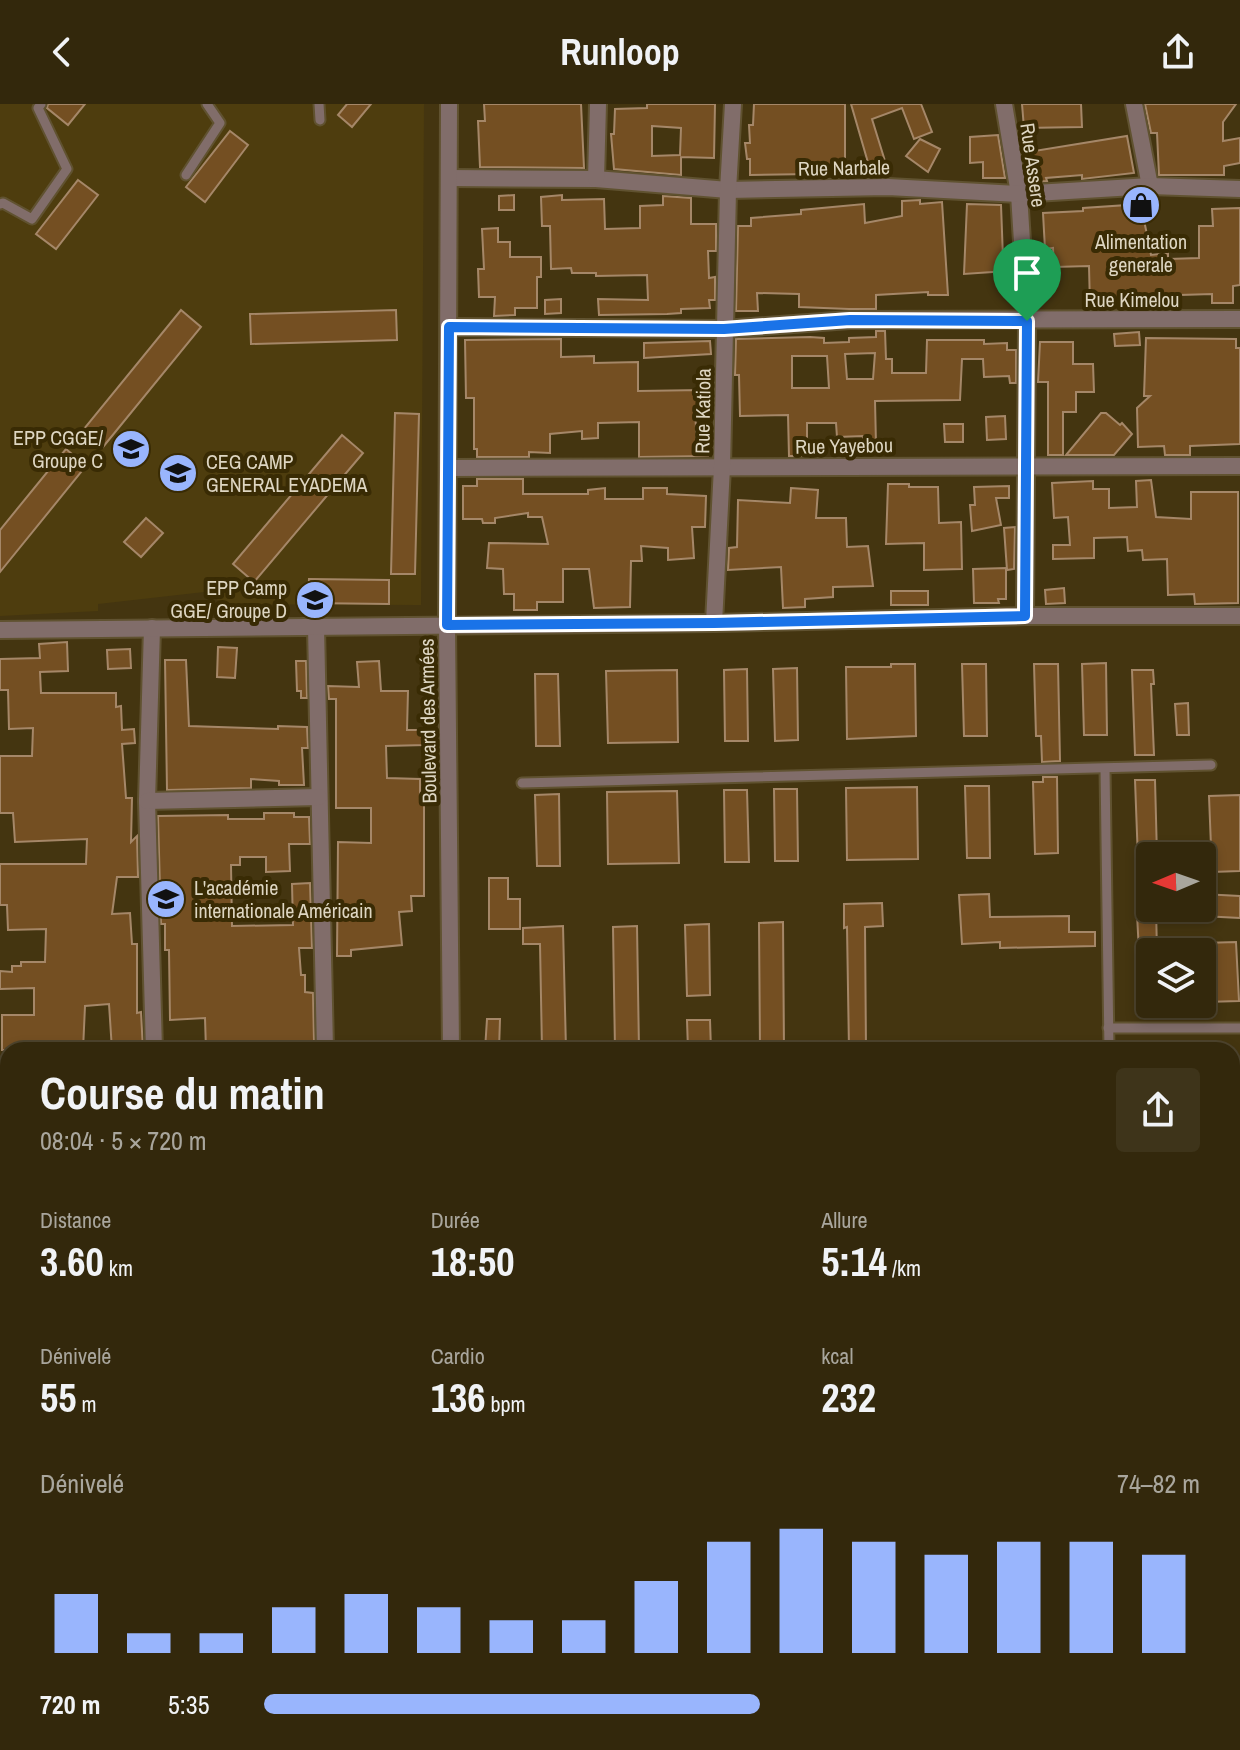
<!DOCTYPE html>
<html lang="fr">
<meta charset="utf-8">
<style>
body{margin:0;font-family:"Archivo Narrow",sans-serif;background:#3e341a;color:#f1f3f6;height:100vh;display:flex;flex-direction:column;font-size:30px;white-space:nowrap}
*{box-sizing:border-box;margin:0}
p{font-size:26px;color:#a9a69d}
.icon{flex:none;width:44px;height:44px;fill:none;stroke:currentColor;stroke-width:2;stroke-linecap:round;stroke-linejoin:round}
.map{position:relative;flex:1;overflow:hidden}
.sheet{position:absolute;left:0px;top:938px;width:1240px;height:708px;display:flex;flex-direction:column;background:#33280c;border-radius:24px 24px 0 0;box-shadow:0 4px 12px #0003,0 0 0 2px #4e442d}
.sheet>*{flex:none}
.needle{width:52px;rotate:268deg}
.controls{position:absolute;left:1136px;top:738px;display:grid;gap:16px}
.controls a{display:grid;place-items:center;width:80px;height:80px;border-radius:8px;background:#33280c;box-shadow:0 4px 12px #0003,0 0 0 2px #4e442d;font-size:40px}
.pin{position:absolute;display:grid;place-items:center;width:68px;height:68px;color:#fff;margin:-82px -34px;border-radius:50% 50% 50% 0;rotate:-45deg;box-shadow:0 0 8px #0007}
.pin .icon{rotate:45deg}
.round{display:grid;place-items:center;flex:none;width:84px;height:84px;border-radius:8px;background:#3e341a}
.head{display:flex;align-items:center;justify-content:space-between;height:136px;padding:0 40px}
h1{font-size:44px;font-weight:700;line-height:60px}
.metrics{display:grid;grid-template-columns:repeat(3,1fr);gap:12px;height:136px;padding:8px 40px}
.metrics div{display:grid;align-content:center}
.metrics b{font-size:40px;font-weight:700}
.metrics small{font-size:22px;font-weight:400}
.metrics p{font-size:22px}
.chart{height:224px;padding:16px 40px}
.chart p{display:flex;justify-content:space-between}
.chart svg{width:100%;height:144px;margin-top:8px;stroke:#99b5fd;stroke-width:6}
ul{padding:0 40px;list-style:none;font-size:26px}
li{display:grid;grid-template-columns:128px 96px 1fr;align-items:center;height:60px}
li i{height:20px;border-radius:10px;background:#99b5fd}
header{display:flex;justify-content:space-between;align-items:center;height:104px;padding:0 40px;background:#33280c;font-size:36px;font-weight:700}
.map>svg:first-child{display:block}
.built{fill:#4e3d0e}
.building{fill:#744f22;stroke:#a58768;stroke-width:2;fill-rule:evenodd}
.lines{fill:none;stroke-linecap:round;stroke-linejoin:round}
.service-casing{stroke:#605230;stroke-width:13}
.minor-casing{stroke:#605230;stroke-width:20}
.tertiary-casing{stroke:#605230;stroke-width:20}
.service{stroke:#816d6a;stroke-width:9}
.minor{stroke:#816d6a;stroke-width:16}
.tertiary{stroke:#816d6a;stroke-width:16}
.route-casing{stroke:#fff;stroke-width:16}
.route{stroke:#1a73e8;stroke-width:10}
.labels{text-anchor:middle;stroke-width:8;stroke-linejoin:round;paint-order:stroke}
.street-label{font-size:20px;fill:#ded6c2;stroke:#392b04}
.poi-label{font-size:20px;fill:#ded6c2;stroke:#392b04;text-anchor:end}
</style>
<header><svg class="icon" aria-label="back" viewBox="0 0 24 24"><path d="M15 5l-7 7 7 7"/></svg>Runloop<svg class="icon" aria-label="share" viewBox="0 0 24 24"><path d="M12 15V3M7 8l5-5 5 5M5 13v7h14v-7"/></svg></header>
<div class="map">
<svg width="1240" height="1646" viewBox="0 0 1240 1646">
<rect width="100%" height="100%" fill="#443510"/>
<polygon class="built" points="0,0 424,0 421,501 225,500 204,488 98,500 98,507 0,512"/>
<g class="building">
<polygon points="48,0 85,0 68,21 47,4"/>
<polygon points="347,0 371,0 352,23 338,11"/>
<polygon points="484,0 581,0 584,64 480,63 478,17 485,17"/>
<path d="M647,0H715L714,54L681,53V71L614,65L611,30H614L615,5L647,4ZM652,22L681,24L680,51L652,52Z"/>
<polygon points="754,0 845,0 845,63 812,63 812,70 750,71 750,55 747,55 745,39 750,39 749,21 753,21"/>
<polygon points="851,0 921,0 932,28 914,35 902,4 872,15 885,57 869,62"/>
<polygon points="1022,0 1081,0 1082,23 1024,24"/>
<polygon points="1145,0 1236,0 1223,18 1223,37 1240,34 1240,59 1224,62 1224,71 1159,71 1157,29 1151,29"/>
<polygon points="230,27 248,41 205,98 186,83"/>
<polygon points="998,31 1005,74 983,74 983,58 970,59 970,33"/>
<polygon points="1127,32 1134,69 1082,75 1082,71 1046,74 1047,77 1032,78 1028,48"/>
<polygon points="920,35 940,45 928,68 906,52"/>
<polygon points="78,76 98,91 56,145 36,130"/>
<polygon points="514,91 514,106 499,106 499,92"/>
<polygon points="562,91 562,96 604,95 605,125 640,124 640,102 663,101 663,92 691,94 691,120 716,120 716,147 708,147 709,174 715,173 715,196 709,196 710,204 681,205 681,209 667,210 599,211 598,195 648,196 647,171 596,172 596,169 572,169 571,164 551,165 550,122 542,122 541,93"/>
<polygon points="920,96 920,100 942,98 948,191 928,191 928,188 876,191 876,205 849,205 799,203 799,190 757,189 758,207 736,207 738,122 751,122 751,114 801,110 801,106 864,100 865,119 902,112 902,97"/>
<polygon points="1140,96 1151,151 1168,149 1168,155 1199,154 1199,122 1213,122 1212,105 1240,104 1240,181 1233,182 1233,199 1212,199 1212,190 1180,191 1181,204 1165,204 1165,197 1090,202 1089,162 1054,163 1053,144 1045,145 1043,109 1083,107 1083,104 1127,101 1127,97"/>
<polygon points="967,100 1001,101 1003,154 1006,154 1007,167 964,170"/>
<polygon points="498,124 498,138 510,138 510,153 541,153 541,173 537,173 537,204 515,204 515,211 494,212 495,193 479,193 478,165 484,165 482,125"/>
<polygon points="561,195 561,209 545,210 545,196"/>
<polygon points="181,206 201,223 103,343 83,326"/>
<polygon points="396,206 397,236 251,240 250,210"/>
<path d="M876,227H885L886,255H892V269H926L927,236H984V240L1007,239V246H1016V279H1010L1009,272L984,273L983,255H962L960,296L875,297L876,340H863V332L837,333L836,319H807V352H789L788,311L740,312L739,271H735L736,235L810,233L824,234V239L849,238V234L876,233ZM875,249L873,275H847L845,250ZM792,252H827L829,284H792Z"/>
<polygon points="1139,228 1140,241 1115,242 1114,230"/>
<polygon points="1146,234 1236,235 1236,244 1240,244 1240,340 1190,342 1190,351 1165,351 1164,342 1138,343 1137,304 1150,292 1144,292"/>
<polygon points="561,235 561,253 594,252 594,259 638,258 638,287 702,286 702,305 695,306 697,342 707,342 708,352 639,353 639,318 598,319 598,334 582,335 582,327 550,330 550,349 529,348 529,353 477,353 477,345 474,345 474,294 466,294 465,236"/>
<polygon points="710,237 711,250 644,254 644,239"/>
<polygon points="1040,238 1073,238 1073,260 1093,260 1094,288 1076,288 1076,308 1063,308 1063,351 1048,351 1048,278 1038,278"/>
<polygon points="395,309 419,310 415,470 391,470"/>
<polygon points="1101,309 1106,309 1120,321 1122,319 1132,330 1114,351 1066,351"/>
<polygon points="1005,312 1006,335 987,336 986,313"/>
<polygon points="944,320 963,320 963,338 945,338"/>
<polygon points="342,331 363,349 254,478 233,460"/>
<polygon points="66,345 86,362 0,468 0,426"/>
<polygon points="477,375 523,375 523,390 588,390 588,386 605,384 605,395 643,395 643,384 667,384 667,390 706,392 705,423 692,423 694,454 668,456 668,444 641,442 642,457 631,457 630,503 594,504 589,465 563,465 563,498 537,498 537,506 514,506 514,490 504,490 503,465 487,464 489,439 548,440 542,413 528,413 528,409 495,414 495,419 483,419 482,415 463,415 463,382 477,382"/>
<polygon points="1151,376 1156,413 1191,415 1191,388 1238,388 1238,499 1195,500 1194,490 1168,491 1167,455 1143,456 1142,446 1128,447 1127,433 1094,434 1094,454 1053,455 1053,441 1070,441 1068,413 1054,414 1052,379 1093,377 1093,385 1109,385 1109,404 1137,403 1136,377"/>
<polygon points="888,380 909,380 909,383 938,383 939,419 961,418 962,465 924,466 924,439 886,440"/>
<polygon points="1009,382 1009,394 996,394 1001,421 972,427 970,401 975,401 974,383"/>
<polygon points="791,384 818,386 816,414 846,414 847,443 868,442 873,482 833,483 833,493 805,495 805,503 783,504 781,463 728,466 729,444 737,443 738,396 790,399"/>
<polygon points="146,414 163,429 141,453 124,438"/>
<polygon points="1015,423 1014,465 1007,466 1004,424"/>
<polygon points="1006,464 1006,495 998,495 999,499 974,499 973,465"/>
<polygon points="309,475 389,476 389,500 308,499"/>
<polygon points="1064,484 1065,499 1046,500 1045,486"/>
<rect x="891" y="487" width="37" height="14"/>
<polygon points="67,538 68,567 40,568 41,589 116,589 116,603 121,602 122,626 134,625 135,639 122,640 126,694 132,694 131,738 137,732 138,773 117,773 112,810 130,809 132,840 137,840 137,909 141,908 143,946 112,946 109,900 85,902 83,946 2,946 2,911 34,911 34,884 0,885 0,867 12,868 12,862 21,862 21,858 45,858 46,825 8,826 7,801 0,801 0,760 86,760 87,735 15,738 13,709 0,709 0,652 32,652 33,624 9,625 8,586 0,586 0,555 40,554 39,540"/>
<polygon points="218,543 237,544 235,574 217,573"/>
<polygon points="130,545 131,564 108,565 107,546"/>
<polygon points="165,556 186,556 189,622 278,625 278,622 307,623 308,644 302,644 304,681 279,681 279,677 251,675 251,684 167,686"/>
<polygon points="296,557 306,557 307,594 301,594 301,587 297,587"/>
<polygon points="379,557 381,587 408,587 407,626 424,626 425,641 386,642 387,674 420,675 420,699 424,699 424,792 411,792 412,807 399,808 402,841 351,846 351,852 337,852 338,738 371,739 371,704 336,704 336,595 329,595 328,582 359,583 357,558"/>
<polygon points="1106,559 1107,631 1084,631 1082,560"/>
<polygon points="891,560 915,560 916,632 847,635 846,563 891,563"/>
<polygon points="962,560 986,560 987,632 964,632"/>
<polygon points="1034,560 1058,560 1060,657 1042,658 1041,632 1036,632"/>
<polygon points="797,564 798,636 775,637 773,565"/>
<polygon points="747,565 748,637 725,637 724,566"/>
<polygon points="677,566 678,638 608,639 606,567"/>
<polygon points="1132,566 1153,566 1154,580 1151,580 1154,651 1135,651"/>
<polygon points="535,570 558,570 560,642 536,642"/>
<polygon points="1188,599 1189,631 1177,631 1175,600"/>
<polygon points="1043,673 1057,673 1058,749 1035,750 1033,678 1043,678"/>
<polygon points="1135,676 1155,676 1157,752 1150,752 1150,783 1139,783"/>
<polygon points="965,682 989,682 990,754 967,754"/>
<polygon points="917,683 918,755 847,756 846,684"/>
<polygon points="774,685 797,685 798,757 775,757"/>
<polygon points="724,686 747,686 749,758 725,758"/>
<polygon points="677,687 679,759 608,760 607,688"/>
<polygon points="559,690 560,762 537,762 535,691"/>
<polygon points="1240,691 1240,767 1212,768 1209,692"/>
<polygon points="264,709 294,709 294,713 309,713 310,740 289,740 290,767 266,768 266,753 240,753 240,761 231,761 232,822 293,821 292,780 310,779 312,844 299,844 301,871 305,871 305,888 313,889 314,938 282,938 282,943 270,943 270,946 206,946 205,914 170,916 169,846 165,846 165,820 161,820 158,712 228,711 228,715 264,715"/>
<polygon points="489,774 508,774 508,795 520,795 520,825 489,825"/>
<polygon points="989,790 990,813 1069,812 1069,828 1095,828 1095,842 1000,844 1000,838 962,840 959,791"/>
<polygon points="1202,790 1240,792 1240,814 1202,812"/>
<polygon points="1136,791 1150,791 1150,804 1156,804 1157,848 1139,848"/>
<polygon points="882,799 883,822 865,823 866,946 849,946 847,823 844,824 844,800"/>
<polygon points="783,818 784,946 760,946 759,819"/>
<polygon points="709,820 710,891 687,892 685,821"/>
<polygon points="563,822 566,946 542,946 540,840 523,840 523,824"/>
<polygon points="637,822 639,946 615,946 613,823"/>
<polygon points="1236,838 1239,897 1205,898 1203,839"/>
<polygon points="1150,865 1150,893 1138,884 1137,867"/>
<polygon points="487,915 500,915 499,946 485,946"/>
<polygon points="687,916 710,916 711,946 688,946"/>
</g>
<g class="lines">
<g class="service-casing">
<g id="service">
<polyline points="319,0 320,16"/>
<polyline points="186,71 220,19 207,0"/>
<polyline points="0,100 3,99 32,115 67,65 38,4 41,0"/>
<polyline points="1105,665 1109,946"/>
<polyline points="522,679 1211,661"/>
<polyline points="1108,924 1240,924"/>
<polyline points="1232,1151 1240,1151"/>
<polyline points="1232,1299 1240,1299"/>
</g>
</g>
<g class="minor-casing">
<g id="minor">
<polyline points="1004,0 1019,90 1027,217 1025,512"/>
<polyline points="1134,0 1150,82"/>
<polyline points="449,74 596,75 728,86 888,83 1019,90 1150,82 1240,85"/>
<polyline points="596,75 598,0"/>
<polyline points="449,223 724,225 850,216 1240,215"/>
<polyline points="448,364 1240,362"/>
<polyline points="714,519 722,363 728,86 733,0"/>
<polyline points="316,523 325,946"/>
<polyline points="152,524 147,697 154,946"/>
<polyline points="0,526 714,519 1025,512 1240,512"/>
<polyline points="147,697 319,693"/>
<polyline points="0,1160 8,1160"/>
<polyline points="0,1606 8,1606"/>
<polyline points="164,1638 165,1646"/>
<polyline points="336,1638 337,1646"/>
</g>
</g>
<g class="tertiary-casing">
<g id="tertiary">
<polyline points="449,0 447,521 451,946"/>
<polyline points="473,1638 475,1646"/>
</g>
</g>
<use href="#service" class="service"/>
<use href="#minor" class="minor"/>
<use href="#tertiary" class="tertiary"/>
</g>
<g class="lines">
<g class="route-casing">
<polygon id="route" points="850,216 1027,217 1025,512 714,519 447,521 449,223 724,225"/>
</g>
<use href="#route" class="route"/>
</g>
<defs>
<g id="shop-disc" transform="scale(2)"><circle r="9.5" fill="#99b5fd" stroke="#392b04"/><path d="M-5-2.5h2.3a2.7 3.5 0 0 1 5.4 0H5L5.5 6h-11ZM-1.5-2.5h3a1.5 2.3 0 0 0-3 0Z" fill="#111"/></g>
<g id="school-disc" transform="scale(2)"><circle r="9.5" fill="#99b5fd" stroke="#392b04"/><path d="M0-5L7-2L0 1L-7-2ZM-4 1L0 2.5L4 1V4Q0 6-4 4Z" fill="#111"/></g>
</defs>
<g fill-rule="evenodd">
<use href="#shop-disc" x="1141" y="101"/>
<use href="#school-disc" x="131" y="345"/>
<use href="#school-disc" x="178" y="369"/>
<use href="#school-disc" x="315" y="496"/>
<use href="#school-disc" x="166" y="795"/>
</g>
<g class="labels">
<g class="street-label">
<text transform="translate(1033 61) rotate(82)" y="7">Rue Assere</text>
<text transform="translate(844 64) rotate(-1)" y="7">Rue Narbale</text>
<text x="1132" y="203">Rue Kimelou</text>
<text transform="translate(703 307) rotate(-89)" y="7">Rue Katiola</text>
<text transform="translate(844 342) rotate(-1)" y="7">Rue Yayebou</text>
<text transform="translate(428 617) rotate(-91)" y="7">Boulevard des Armées</text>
</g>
<g class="poi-label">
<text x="1141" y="145" text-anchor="middle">Alimentation<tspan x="1141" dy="23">generale</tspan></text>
<text x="103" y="341">EPP CGGE/<tspan x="103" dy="23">Groupe C</tspan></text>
<text x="206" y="365" text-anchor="start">CEG CAMP<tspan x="206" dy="23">GENERAL EYADEMA</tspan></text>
<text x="287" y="491">EPP Camp<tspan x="287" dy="23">GGE/ Groupe D</tspan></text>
<text x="194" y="791" text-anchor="start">L'académie<tspan x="194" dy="23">internationale Américain</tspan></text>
</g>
</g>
</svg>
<div class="controls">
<a><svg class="needle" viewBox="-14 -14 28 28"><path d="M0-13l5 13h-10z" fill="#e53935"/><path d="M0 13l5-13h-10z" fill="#a9a69d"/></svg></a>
<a><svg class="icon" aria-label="layers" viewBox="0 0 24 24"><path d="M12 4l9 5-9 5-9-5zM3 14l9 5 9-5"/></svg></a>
</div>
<div class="pin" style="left:1027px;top:217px;background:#1e9e55"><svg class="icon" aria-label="arrive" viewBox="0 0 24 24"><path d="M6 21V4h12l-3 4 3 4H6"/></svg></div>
<section class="sheet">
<div class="head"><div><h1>Course du matin</h1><p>08:04 · 5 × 720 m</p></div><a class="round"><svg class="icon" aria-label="share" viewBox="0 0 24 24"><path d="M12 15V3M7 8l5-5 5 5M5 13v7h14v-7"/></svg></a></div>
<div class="metrics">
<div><p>Distance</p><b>3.60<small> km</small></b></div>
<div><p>Durée</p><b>18:50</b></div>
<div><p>Allure</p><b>5:14<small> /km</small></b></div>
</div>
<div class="metrics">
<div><p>Dénivelé</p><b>55<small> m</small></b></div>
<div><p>Cardio</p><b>136<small> bpm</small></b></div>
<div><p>kcal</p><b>232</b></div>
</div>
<div class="chart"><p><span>Dénivelé</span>74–82 m</p>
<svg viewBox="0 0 160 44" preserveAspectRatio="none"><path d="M5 44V26M15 44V38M25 44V38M35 44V30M45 44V26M55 44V30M65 44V34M75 44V34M85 44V22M95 44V10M105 44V6M115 44V10M125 44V14M135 44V10M145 44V10M155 44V14"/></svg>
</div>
<ul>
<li><b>720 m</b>5:35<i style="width:53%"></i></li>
</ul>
</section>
</div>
